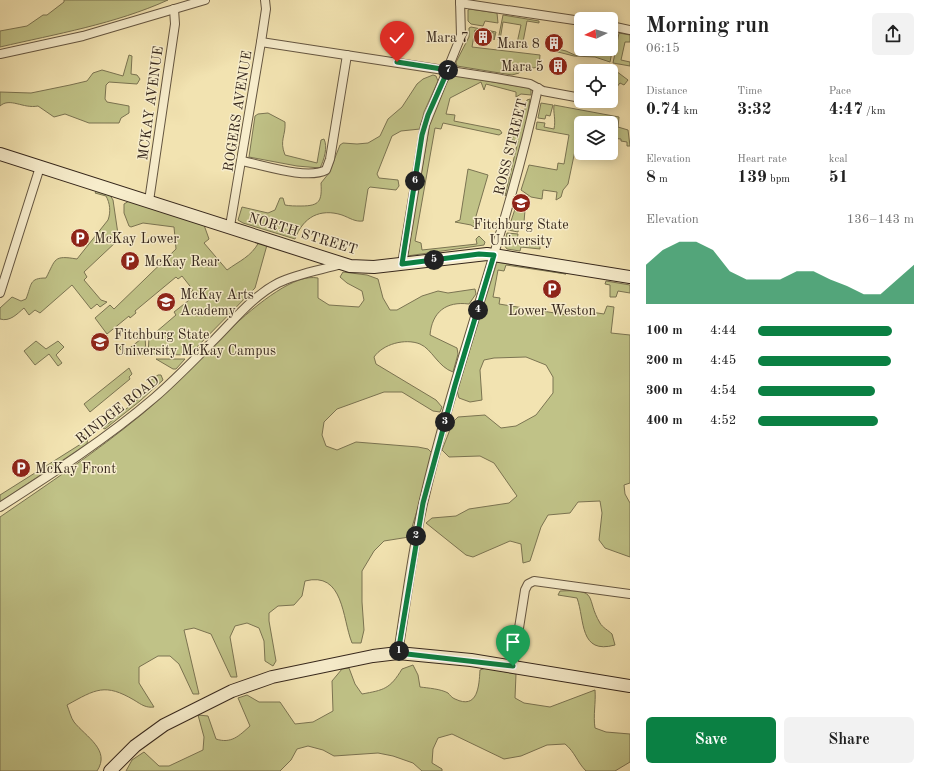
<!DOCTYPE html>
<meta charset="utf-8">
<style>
body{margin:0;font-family:"Old Standard TT",serif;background:#f2f2f2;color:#222;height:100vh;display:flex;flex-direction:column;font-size:15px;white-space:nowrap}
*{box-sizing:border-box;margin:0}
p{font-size:13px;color:#767676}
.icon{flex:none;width:22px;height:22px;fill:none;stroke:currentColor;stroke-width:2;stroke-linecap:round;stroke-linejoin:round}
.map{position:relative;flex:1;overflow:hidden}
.details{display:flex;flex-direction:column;background:#fff;width:300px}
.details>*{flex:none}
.needle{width:26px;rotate:265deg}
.controls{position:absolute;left:574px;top:12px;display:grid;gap:8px}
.controls a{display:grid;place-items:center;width:44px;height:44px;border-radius:6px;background:#fff;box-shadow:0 2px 10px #0003;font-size:20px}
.pin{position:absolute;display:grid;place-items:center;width:34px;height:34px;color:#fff;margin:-41px -17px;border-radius:50% 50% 50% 0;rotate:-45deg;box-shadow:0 0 4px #0007}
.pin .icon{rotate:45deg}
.km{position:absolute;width:20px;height:20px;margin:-10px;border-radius:50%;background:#222;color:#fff;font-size:11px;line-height:20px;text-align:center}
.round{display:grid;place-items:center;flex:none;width:42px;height:42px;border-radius:6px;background:#f2f2f2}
.head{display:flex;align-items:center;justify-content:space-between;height:68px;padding:0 16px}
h1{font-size:22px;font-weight:700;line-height:30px}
.figures{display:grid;grid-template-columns:repeat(3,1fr);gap:6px;height:68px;padding:4px 16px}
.figures div{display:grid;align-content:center}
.figures b{font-size:17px;font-weight:700}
.figures small{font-size:11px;font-weight:400}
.figures p{font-size:11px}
.chart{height:112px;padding:8px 16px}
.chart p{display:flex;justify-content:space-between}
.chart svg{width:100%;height:72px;margin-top:4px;fill:#0b8043;opacity:.7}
.primary-button{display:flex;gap:8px;margin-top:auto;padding:8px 16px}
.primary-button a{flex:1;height:46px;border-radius:6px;background:#0b8043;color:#fff;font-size:16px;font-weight:700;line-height:46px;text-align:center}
.primary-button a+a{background:#f2f2f2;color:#222}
ul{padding:0 16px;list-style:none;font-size:13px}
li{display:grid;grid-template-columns:64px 48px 1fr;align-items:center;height:30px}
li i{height:10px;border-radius:5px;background:#0b8043}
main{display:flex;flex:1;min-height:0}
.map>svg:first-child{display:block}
.green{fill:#c0c287;stroke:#7b7452}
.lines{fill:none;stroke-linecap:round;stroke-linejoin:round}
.street-casing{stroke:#655641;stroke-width:10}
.secondary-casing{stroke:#36271c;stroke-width:14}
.street{stroke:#f7edcc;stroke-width:8}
.secondary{stroke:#f7edcc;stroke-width:12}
.route-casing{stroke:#fff;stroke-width:8}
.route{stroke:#0b8043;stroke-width:5}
.labels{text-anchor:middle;stroke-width:3;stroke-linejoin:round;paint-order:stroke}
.poi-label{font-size:14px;fill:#36271c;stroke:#f7edcc;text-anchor:start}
.street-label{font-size:14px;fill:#36271c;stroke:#f7edcc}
</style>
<main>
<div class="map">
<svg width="630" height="771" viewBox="0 0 630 771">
<rect width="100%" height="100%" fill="#f2e3b1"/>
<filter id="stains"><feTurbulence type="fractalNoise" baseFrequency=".005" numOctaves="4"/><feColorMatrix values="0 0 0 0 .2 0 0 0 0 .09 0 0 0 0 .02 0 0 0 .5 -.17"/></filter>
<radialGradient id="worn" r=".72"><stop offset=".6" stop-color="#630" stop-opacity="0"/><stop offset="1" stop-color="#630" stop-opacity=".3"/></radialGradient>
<g class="green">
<path d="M64,0H168C115,24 56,34 0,47V31L27,26L43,15H47L64,2Z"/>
<polygon points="470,9 497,13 498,23 485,21 483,26 471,24 468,21 468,10"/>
<polygon points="503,15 539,21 539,23 527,21 522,47 514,45 514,43 517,43 521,25 503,22 500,40 498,40"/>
<polygon points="471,27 496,32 494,40 494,33 475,30 472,47 540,55 539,67 520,70 519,73 512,75 457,66 456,62 469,37 469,28"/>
<polygon points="619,33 630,35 630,42 625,42 621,60 630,62 630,66 613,63"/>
<polygon points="611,47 613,47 610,62 595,57 574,56 554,51 554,48 566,51 577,56 581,49 611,49"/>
<path d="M129,55L132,56L131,74L137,75L140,79L137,84L109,82L106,85L105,99L107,102L129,106V113L121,118L119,123H89L65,114L54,117L38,106C23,109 10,97 0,106V92L31,93L70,85L87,81L93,73L102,70L123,76Z"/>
<polygon points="604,67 612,68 628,80 624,85 620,83 612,93 611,71 604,71"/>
<path d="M433,75L436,76L438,81L424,112L420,129L401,131L392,136L377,174L379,178L398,180L399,186L396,190L370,187L368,189L363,221C355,222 350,218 342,215C320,208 303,217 295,239L243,223L238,220L242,207L268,213L275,210L280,198H283L285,205C290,206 295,206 301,206C320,206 322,201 321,183L329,173L340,145L343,143L357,144L368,143L380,136L388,119L402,107L417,84L423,79Z"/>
<polygon points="452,75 529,88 531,90 531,95 521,94 516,97 516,92 486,84 484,90 481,82 450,98 446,114 455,115 454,121 500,130 502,133 499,135 443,123 441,129 435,128 415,241 421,243 422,250 477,244 476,239 479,236 485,242 484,245 407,256 430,122 445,85"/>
<polygon points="530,99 525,131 508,192 505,196 518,141 512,140 514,133 519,133 527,100"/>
<polygon points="541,103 553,105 550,116 546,115 545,119 538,118"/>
<path d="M554,105L619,117L618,127L628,130L630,146H627V142L621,141V139L611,138V123H581V141H578V146H576L568,184L563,190L561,197L556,200L557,192L543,190L542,199L531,197L521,190L529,165L557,170L558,163L564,164L569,135L536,129L537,122L545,123L544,127L554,129C556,119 553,113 554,105Z"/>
<path d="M268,113L285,122C286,136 279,140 285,155L317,163L321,140L324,139C328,147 324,160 320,168L297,166L249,157L255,116L258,114Z"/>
<polygon points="468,169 488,175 474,223 479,225 477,229 471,225 455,222 460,220"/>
<path d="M97,190L110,195L113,200L118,234L117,241L84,272L87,277L84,280L101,300L107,302L100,307L97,304L91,309L72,285L40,313L35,310L29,315L24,308C17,314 10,322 0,319V308L12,297L21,301L26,299C32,284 29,278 46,278C56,259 53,255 77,259L108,220C111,212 110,203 106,196L95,193Z"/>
<path d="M129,201L204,225L209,239L204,243L227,270C239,261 251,257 259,242L267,245L255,288L189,355L148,354L149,338L176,315L174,312L193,297L190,293L193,290L182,276L178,279L176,277L135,311L136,313L130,318L129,316L107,334L95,318L110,305L114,309L176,249L174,227L143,223L131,227L129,226L124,213V204Z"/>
<polygon points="519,204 524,206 523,210 525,210 524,222 520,221 518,232 508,230 516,206"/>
<polygon points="507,233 518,234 517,241 521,241 521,243 540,246 540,249 521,247 520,251 507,249 504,245"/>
<polygon points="497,262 566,274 506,265 504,271 498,270 493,297 500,298 499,304 567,315 569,310 572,309 604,314 607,306 614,307 611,333 630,335 630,483 624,485 625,494 630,503 630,557 605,548 599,540 602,513 600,501 578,502 570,513 548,515 541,527 530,561 523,563 521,544 510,541 473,557 466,555 426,523 432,518 456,516 469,509 509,503 517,496 494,463 480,456 449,457 442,450 453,422 458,417 485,415 501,428 516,426 536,415 553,393 553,377 546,365 526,357 494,358 484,360 480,370 482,400 470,402 459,398 457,391"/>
<path d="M343,272L367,275L378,279L383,298L390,310H397L422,296L438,291L448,293L475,289L476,294L469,304C446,301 432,312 430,335L457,348L458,354L453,372C438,367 432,349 420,344C405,338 383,344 374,357L376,364L436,400L442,407L440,412L433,411L402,392H384L337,409L324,422L322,435L326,446L337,450L356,442L418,447L428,449L434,455L409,537L384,541L374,551L362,571V602L364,630L361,643H352C342,618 344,571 305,581L302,596L294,605L278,606L269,613V621L276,661L273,666L265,661L264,641L259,628L247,623L235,626L230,637L237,677H231L211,634L194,628L184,630L199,694H193L179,664L170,656H158L139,667V683L154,707C146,708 142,705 134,700C105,683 96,689 67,705C69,710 71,718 74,722C86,737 111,750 97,771H0V517C48,484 96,452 141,415C177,387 273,269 318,278V298L329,305L359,307L364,300L362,291L347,283L340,277Z"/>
<polygon points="606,281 630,285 630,293 618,291 616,297 610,297 610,285 605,284"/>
<polygon points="145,336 146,354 126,355 119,348 122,345 127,350"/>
<polygon points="36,341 46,349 58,341 64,347 56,355 62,363 58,366 49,354 35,365 24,351"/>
<polygon points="156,359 185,359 176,369 173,369"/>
<polygon points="129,368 132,374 129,377 130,379 90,412 84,404"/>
<polygon points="158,375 161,375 163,380 140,401 105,429 103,428 154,386 150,381"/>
<polygon points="84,435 88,437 87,444 0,502 0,495 84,442 81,438"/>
<path d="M560,591C600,589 585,598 600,623C602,627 609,631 612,634L615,645C579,655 585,620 577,598L558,595Z"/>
<path d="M413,665L418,675L420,687C428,688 441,689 448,693C450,695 452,698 455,699C478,710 479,686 480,670L486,668L516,674L515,698L524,703L550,707L595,690C596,703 593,715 595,728L606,732L630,734V762L615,771H586C577,762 575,752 565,744L547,745L521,756L504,759L452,734L438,738L433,749L432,763L442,769V771H422L413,763L393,756L378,753L334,756L323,750L308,746L297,749L291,760L280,771H126L132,760L144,752L159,766H169L203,750L204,737L198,715L208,716L216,739C231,744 239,736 250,726L238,698L247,695L259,702H280L295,724L313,722L333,711L332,681L342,669L349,668L355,684L362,694C384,690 390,689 402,669Z"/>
</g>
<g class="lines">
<g class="street-casing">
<g id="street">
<polyline points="460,3 581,21"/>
<polyline points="611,26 630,30"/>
<polyline points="261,42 496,78 530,84 543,91 581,98"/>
<polyline points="0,54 83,36 205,0"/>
<polyline points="594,101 595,101"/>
<path d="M242,161C263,165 307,180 326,170L330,159L347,55"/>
<polyline points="149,201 175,24 174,9"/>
<polyline points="230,226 261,42 266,9 265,0"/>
<polyline points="402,264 425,125 461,36 460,0"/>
<polyline points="0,293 40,167"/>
<path d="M0,507C53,473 106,439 154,398C175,380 195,359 215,339C235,319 253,296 278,283C298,273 321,270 342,264"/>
<path d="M398,653C406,603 412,553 423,504C455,364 508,229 538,88"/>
<polyline points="513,666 525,590 528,584 534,581 630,594"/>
</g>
</g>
<g class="secondary-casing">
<g id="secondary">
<polyline points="0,154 350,266 374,267 487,254 630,277"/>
<polyline points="110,771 135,746 164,725 232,691 272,677 373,656 398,653 471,660 630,686"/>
</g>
</g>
<use href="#street" class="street"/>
<use href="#secondary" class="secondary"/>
</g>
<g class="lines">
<g class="route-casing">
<polyline id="route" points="397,62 448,70 428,115 422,135 402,264 479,254 494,255 455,385 423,503 398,653 513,666"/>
</g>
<use href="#route" class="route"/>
</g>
<defs>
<g id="building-disc" transform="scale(1)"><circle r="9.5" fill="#8f2418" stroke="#f7edcc"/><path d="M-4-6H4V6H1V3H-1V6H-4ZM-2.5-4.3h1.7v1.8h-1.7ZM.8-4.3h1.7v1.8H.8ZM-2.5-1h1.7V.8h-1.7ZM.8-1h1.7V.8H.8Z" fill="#fff"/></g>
<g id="university-disc" transform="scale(1)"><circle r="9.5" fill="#8f2418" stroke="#f7edcc"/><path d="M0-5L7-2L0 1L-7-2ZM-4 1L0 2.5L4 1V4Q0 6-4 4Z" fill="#fff"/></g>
<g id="parking-disc" transform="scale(1)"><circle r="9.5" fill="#8f2418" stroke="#f7edcc"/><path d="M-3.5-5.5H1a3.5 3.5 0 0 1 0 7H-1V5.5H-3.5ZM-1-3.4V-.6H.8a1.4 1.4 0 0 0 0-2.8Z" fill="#fff"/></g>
<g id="school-disc" transform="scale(1)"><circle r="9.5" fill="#8f2418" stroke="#f7edcc"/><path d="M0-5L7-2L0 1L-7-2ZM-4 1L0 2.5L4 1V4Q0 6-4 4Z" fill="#fff"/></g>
</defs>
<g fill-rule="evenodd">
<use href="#building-disc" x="483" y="37"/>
<use href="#building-disc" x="554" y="43"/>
<use href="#building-disc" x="558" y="66"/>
<use href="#university-disc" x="521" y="203"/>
<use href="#parking-disc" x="80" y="238"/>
<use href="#parking-disc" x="130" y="261"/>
<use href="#parking-disc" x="552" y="289"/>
<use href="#school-disc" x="166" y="302"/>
<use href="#school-disc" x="100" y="342"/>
<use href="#parking-disc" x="21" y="468"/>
</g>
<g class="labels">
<g class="poi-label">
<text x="469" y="42" text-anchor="end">Mara 7</text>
<text x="540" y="48" text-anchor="end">Mara 8</text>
<text x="544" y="71" text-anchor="end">Mara 5</text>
<text x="521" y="229" text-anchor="middle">Fitchburg State<tspan x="521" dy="16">University</tspan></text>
<text x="94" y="243">McKay Lower</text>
<text x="144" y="266">McKay Rear</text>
<text x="180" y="299">McKay Arts<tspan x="180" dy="16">Academy</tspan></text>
<text x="552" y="315" text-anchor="middle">Lower Weston</text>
<text x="114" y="339">Fitchburg State<tspan x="114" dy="16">University McKay Campus</tspan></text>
<text x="35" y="473">McKay Front</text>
</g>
<g class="street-label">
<text transform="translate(150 103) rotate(-82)" y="5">MCKAY AVENUE</text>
<text transform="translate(237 111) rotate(-81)" y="5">ROGERS AVENUE</text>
<text transform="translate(510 147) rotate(-76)" y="5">ROSS STREET</text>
<text transform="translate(303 233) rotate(17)" y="5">NORTH STREET</text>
<text transform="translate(117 409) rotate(-38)" y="5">RINDGE ROAD</text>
</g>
</g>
<rect width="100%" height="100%" filter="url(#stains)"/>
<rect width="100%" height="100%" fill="url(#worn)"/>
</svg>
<div class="controls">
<a><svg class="needle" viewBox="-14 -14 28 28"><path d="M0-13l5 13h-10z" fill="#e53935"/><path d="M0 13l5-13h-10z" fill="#767676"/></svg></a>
<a><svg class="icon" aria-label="locate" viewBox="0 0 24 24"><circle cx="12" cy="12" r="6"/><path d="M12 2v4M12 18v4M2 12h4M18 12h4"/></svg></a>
<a><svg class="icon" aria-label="layers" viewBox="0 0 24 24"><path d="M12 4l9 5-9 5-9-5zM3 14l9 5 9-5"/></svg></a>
</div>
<div class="pin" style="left:513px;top:666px;background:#1e9e55"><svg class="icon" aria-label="arrive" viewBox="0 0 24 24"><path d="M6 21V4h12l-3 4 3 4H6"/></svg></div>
<div class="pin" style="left:397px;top:62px;background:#d93025"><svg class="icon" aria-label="check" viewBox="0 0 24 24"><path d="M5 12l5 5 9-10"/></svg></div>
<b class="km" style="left:399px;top:651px">1</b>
<b class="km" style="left:416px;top:536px">2</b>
<b class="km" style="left:445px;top:422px">3</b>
<b class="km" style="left:478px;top:310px">4</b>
<b class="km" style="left:434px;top:260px">5</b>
<b class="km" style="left:415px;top:181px">6</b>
<b class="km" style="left:448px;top:70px">7</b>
</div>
<section class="details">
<div class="head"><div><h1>Morning run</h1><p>06:15</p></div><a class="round"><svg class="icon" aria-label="share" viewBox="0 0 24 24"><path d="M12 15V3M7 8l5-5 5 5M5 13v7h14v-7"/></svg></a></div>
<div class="figures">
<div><p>Distance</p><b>0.74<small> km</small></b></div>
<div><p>Time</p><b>3:32</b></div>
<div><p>Pace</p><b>4:47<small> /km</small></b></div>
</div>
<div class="figures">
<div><p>Elevation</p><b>8<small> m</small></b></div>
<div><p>Heart rate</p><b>139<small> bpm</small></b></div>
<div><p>kcal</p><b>51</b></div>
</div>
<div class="chart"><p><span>Elevation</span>136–143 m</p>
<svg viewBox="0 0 160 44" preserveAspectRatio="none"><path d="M0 44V20L10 11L20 6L30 6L40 11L50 24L60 29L70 29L80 29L90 24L100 24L110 29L120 33L130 38L140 38L150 29L160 20V44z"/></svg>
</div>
<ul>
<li><b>100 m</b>4:44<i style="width:86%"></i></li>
<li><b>200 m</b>4:45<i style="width:85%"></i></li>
<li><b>300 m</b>4:54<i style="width:75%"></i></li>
<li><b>400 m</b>4:52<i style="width:77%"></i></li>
</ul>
<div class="primary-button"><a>Save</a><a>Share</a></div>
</section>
</main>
